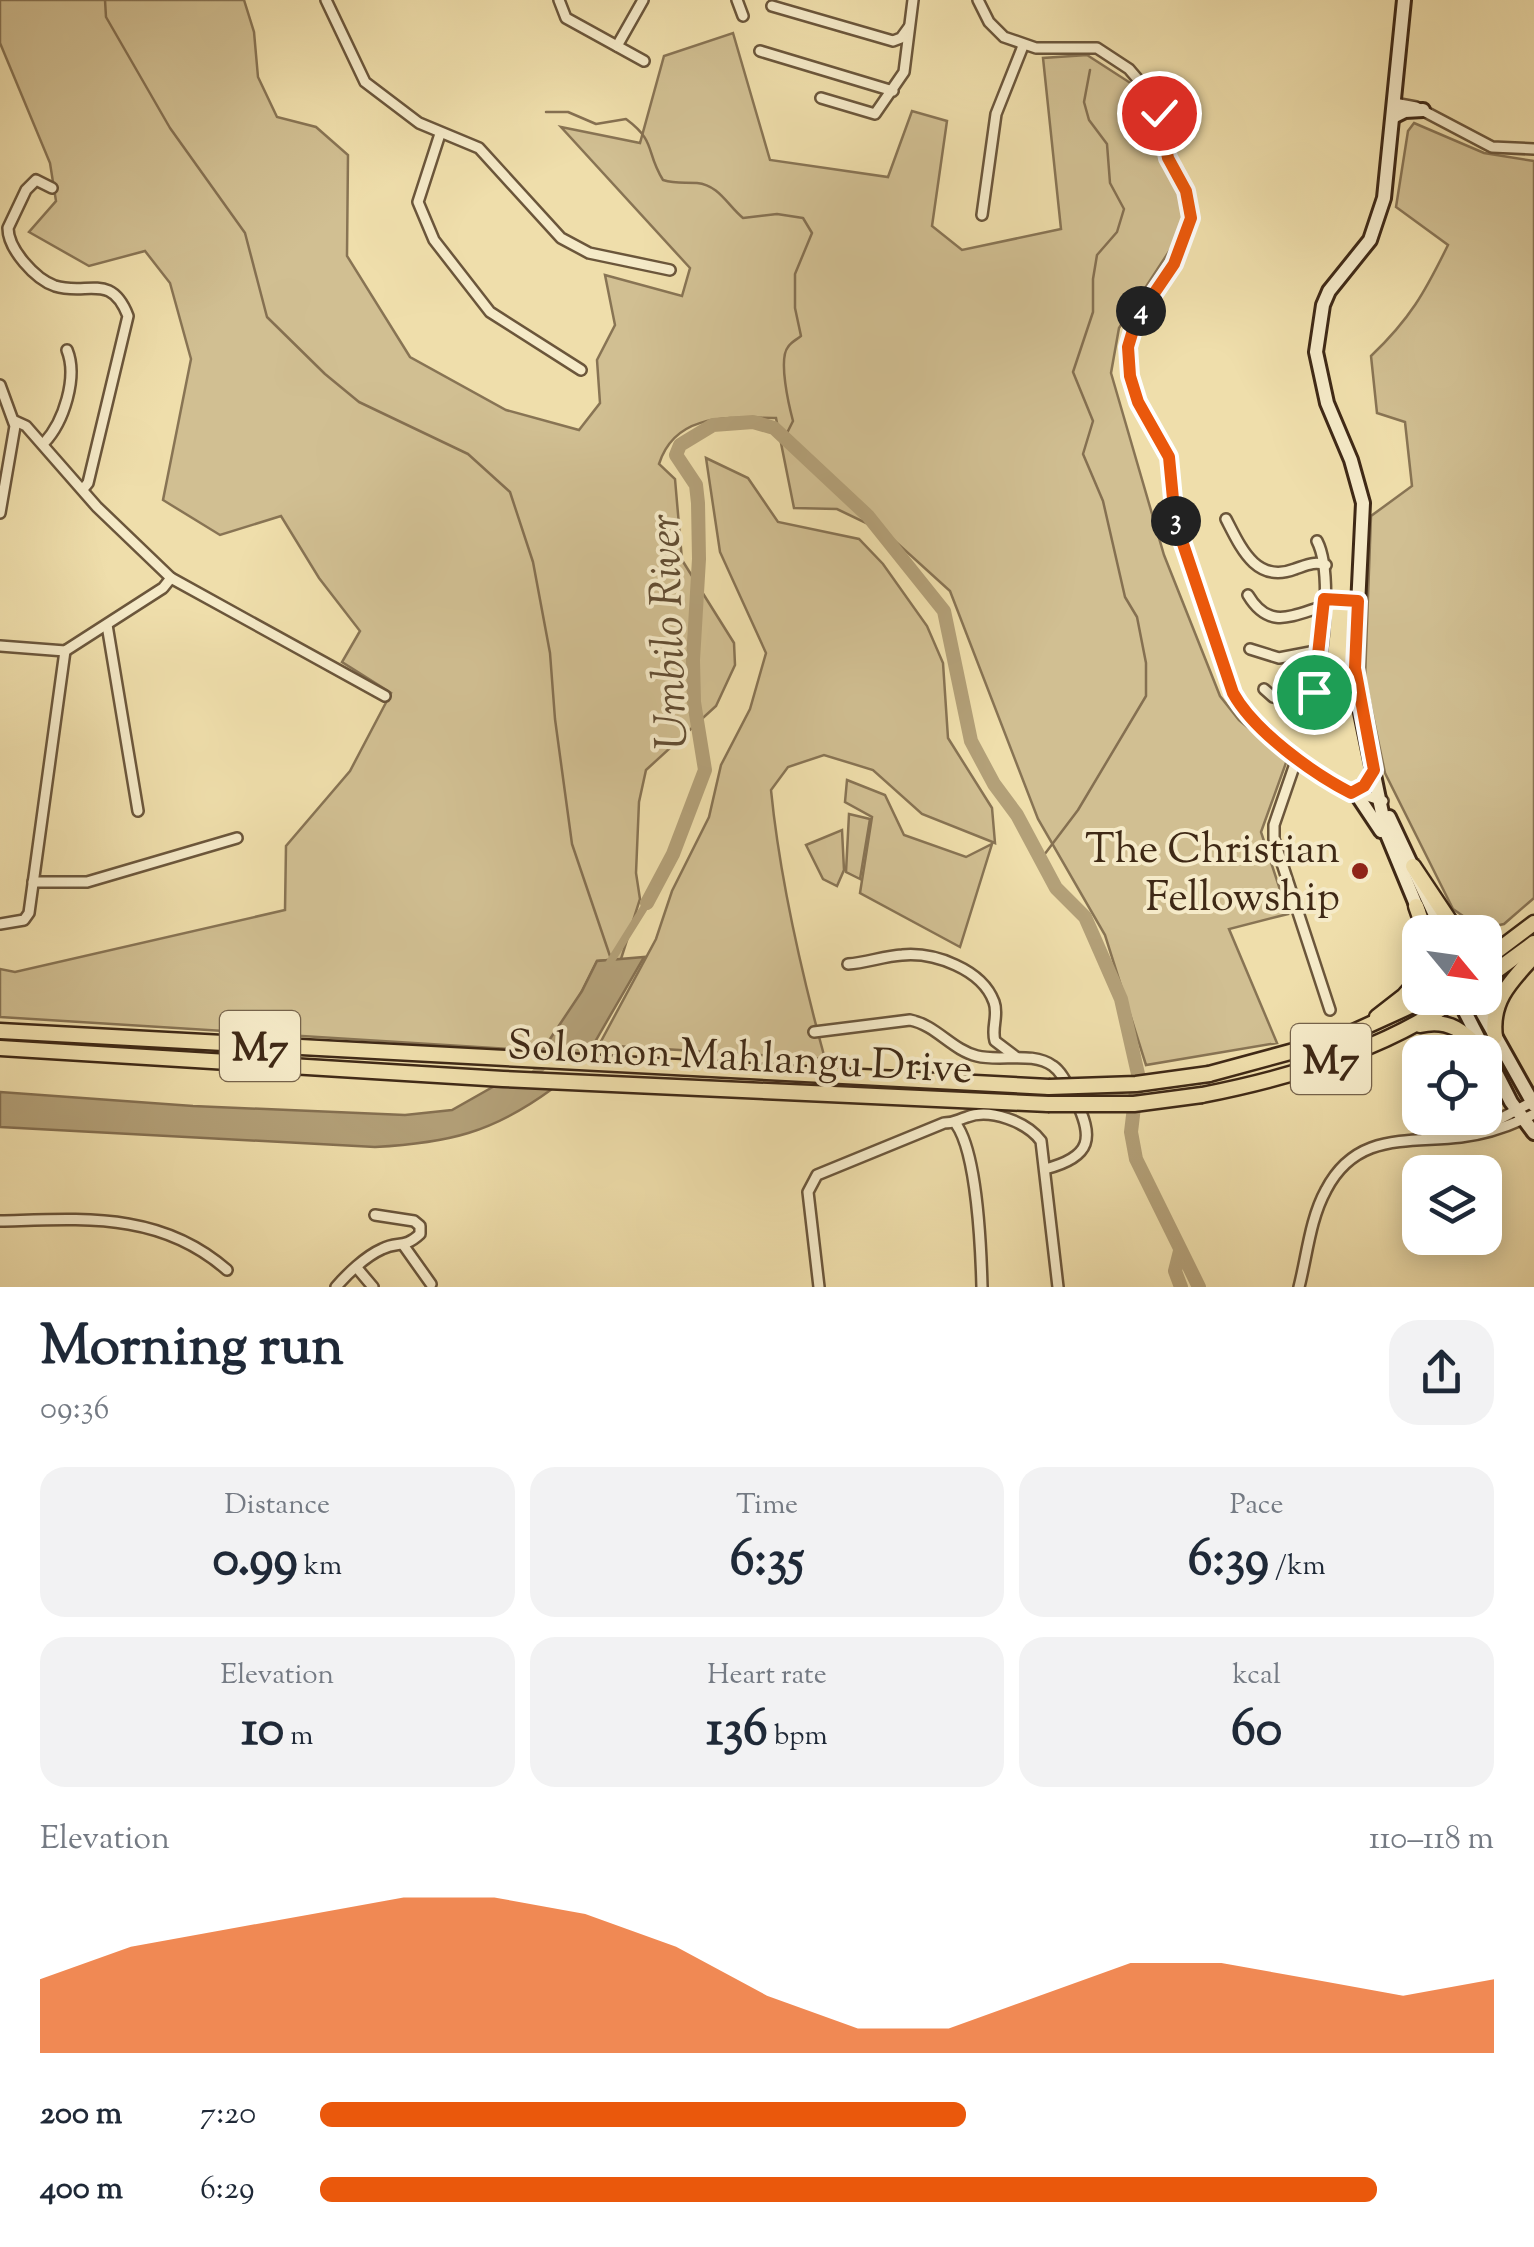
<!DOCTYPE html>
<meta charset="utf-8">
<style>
body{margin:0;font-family:"Sorts Mill Goudy",serif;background:#f2f2f3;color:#1f2937;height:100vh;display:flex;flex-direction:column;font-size:38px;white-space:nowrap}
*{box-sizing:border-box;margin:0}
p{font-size:32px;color:#747a83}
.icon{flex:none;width:55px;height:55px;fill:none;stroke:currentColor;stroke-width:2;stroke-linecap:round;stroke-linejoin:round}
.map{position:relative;height:1287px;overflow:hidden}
.details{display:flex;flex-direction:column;background:#fff;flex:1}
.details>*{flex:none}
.needle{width:65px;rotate:119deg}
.buttons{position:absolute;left:1402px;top:915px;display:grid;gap:20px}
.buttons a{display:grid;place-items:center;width:100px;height:100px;border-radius:20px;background:#fff;box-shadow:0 5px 25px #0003;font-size:50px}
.pin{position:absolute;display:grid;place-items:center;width:85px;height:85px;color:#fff;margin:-42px;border:5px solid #fff;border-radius:50%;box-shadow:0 2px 10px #0007}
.km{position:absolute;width:50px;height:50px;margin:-25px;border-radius:50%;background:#222;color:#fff;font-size:28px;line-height:50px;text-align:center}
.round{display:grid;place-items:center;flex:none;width:105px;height:105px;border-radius:30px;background:#f2f2f3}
.summary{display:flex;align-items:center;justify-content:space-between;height:170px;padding:0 40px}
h1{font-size:55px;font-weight:800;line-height:75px}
.metrics{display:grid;grid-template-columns:repeat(3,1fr);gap:15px;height:170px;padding:10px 40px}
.metrics div{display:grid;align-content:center;border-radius:25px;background:#f2f2f3;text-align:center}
.metrics b{font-size:50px;font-weight:800}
.metrics small{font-size:28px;font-weight:400}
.metrics p{font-size:28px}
.chart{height:280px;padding:20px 40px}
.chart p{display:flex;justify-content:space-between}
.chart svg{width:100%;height:180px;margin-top:10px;fill:#ea580c;opacity:.7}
ul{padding:0 40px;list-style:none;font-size:32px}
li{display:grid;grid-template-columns:160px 120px 1fr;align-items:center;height:75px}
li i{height:25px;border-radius:12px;background:#ea580c}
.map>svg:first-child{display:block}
.green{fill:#d1bf92;stroke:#887454;stroke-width:2.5}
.water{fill:#b3a078;stroke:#857051;stroke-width:2.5}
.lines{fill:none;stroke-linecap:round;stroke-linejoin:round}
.stream{stroke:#857051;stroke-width:2.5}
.canal{stroke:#b3a078;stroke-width:8}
.river{stroke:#b3a078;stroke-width:14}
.minor-casing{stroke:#6b563b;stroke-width:14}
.secondary-casing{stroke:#3f2916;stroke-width:18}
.trunk-casing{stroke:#3f2916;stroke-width:19}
.minor{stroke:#f5eac8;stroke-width:9}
.secondary{stroke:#f5eac8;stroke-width:12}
.trunk{stroke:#efdeab;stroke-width:14}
.trunk-bridge-casing{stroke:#3f2916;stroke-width:19;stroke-linecap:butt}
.trunk-bridge{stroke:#efdeab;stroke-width:14}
.route-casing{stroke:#fff;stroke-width:20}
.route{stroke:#ea580c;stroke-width:12}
.poi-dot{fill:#8f2418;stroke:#f5eac8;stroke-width:4}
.labels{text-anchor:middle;stroke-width:8;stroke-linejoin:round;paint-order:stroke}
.shield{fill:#f5eac8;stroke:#76634b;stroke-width:2.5}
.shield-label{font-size:40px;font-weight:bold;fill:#3f2916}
.poi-label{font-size:42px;fill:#3f2916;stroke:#f5eac8;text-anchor:end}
.street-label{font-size:42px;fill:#3f2916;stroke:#f5eac8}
.water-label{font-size:45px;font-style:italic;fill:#624d33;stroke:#f5eac8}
</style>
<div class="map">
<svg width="1534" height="1287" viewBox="0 0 1534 1287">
<rect width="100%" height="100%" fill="#efdeab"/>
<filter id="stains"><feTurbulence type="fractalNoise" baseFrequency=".002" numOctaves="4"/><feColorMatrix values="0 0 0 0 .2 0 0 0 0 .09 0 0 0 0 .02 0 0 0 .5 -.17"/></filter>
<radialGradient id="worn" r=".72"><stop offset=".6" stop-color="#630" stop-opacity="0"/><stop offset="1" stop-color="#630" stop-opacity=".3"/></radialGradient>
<g class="green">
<path d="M0,0H244L254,32L258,77L277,117L316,127L348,155L347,256L410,357L506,410L579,430L600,403L597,360L615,325L605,275L682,296L690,268L561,127L640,143L664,56L733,33L770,160L888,177L912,111L947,121L932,226L962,250L1061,229L1043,58L1087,55L1132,84L1149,116L1164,168L1184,203L1183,230L1119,328L1111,373L1164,555L1220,696L1239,720L1287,760L1261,832L1288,914L1229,929L1277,1043L1146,1065L1105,935L1038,819L950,591L885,532L837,509L794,508L776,418C731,418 676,411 659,464L675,479L682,560L734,643L735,665L716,706L646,770L639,802L636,873L640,899L621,959L597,961L576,1003L542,1051L0,1017V969L15,972L285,910L286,846L350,771L391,693L342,662L360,631L319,578L281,516L220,535L163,500L191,359L170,283L145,251L89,266L29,232L56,201L50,163L0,43Z"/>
<path d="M1414,123L1484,153L1534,161V898L1504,924L1490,927L1473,923L1453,909L1385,773L1365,678L1371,516L1412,486L1405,422L1377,413L1371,356C1410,319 1425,292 1448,245L1396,207L1408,131Z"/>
<path d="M706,458L748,478L778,522L859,539L883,564L927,626L943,663L948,738L992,808L995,843L922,814L873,770L824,755L788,767L771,790C780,881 801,971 825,1059L599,1045L656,939L672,891L709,817L721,765L750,709L766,653L720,552Z"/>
<polygon points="847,780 885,795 904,835 966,857 992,844 960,947 860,893 872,817 845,802"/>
<polygon points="849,814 870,819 860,879 846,872"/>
<polygon points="842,830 844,870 837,886 823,879 806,845"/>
</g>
<g class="water">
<polygon points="644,957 588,1054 542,1051 582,991 597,961"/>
<path d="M498,1084L552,1089C492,1133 448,1143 375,1147L0,1127V1092L193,1106L405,1115L452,1110Z"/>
</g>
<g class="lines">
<g class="stream">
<polyline points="105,0 106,17 170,128 245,233 267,317 325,374 359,402 468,454 510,492 533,562 550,653 555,719 572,844 611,959"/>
<path d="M546,112H568L596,124L626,119C657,142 645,151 663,180C676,184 684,182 697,183C719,185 728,206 743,218L777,214L803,218L812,233L795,274V308L801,336C796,340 791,342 788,347C778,359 789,406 793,421L785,437"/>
<polyline points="1041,859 1078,810 1146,696 1146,663 1137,617 1125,597 1103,501 1083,454 1093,421 1073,372 1093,312 1093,279 1097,255 1117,232 1124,209 1110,183 1107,144 1089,120 1084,102 1090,70"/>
</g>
<g class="canal">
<polyline points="607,967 647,903"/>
<polyline points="528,1080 565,1045"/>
</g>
<g class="river">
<polyline points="647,903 673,854 705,770 694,702 693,660 699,559 698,503 696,485 676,455 680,445 713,425 753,422 774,428 868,516 944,611 971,741 994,784 1017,815 1056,888 1085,917 1121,999 1138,1074 1131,1132 1136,1159 1199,1287"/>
<polyline points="1180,1251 1175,1271 1181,1287"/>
</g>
<g class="minor-casing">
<g id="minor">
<polyline points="326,0 365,82 419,123 479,148 561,238 589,253 670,270"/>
<polyline points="559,0 566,18 644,61"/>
<polyline points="737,0 743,16"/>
<polyline points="978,0 989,22 1004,37 1036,48 1097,48 1129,69 1153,97 1168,158 1186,191 1191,219 1174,264 1142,309 1130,335 1128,360 1133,390 1169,457 1175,520 1239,704 1297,758 1339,787 1383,801"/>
<polyline points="772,6 893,41 901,38 909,27"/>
<polyline points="617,46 643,0"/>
<polyline points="760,51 893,91"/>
<polyline points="821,98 875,114 904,72 913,0"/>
<polyline points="1394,103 1416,107 1492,147 1534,149"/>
<polyline points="440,134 418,202 434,240 490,312 581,370"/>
<path d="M52,188L36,180L26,190L8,228C8,249 35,279 55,286C87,296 111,272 128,316L88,483L83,489"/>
<polyline points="982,215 996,114 1023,46"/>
<polyline points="0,385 15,426 0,513"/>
<path d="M44,443C64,422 78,377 67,350"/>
<path d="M1226,519C1241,548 1256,584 1295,569C1307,565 1314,561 1326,565"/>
<polyline points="171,578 385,696"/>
<path d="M1248,595C1269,630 1291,616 1324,606"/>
<polyline points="1324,599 1359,601"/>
<polyline points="107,625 138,811"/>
<polyline points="0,646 65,651 163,588 171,578 97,507 26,426 15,421"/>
<polyline points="1250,649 1279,658 1321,650"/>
<path d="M1264,689L1273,697L1299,703L1315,689C1323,654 1333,572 1317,541"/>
<polyline points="1297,758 1274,825 1274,839 1330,1010"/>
<polyline points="33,882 87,882 237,838"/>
<polyline points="0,924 24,920 29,913 65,651"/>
<path d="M848,964C866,963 884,956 902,955C934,952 982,969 994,1002C999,1015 991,1028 995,1041L1016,1057"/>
<path d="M814,1032L910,1020C936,1025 952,1050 977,1056C1000,1062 1033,1051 1053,1066C1063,1073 1068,1087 1074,1097C1095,1138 1092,1157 1045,1169"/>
<path d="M956,1124C977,1153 981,1249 982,1287"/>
<polyline points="1426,1135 1494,1122 1532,1102"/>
<path d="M0,1221C82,1219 160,1211 227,1270"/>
<polyline points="404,1246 431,1284"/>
<polyline points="357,1268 373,1287"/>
<path d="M336,1287C347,1274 366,1256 382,1249C398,1241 404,1249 420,1234V1226L414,1221L375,1215"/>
<path d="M819,1287L808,1192L817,1175L944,1123C955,1123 957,1120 967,1117C990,1108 1027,1122 1041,1141L1058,1287"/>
<path d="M1299,1287C1307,1256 1310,1219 1326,1190C1356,1132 1407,1143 1461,1137C1488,1134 1510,1126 1534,1114"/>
</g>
</g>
<g class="secondary-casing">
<g id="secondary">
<polyline points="1404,0 1384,198 1370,240 1329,291 1323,305 1316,352 1327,403 1351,460 1363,503 1355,668 1361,713 1386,832 1419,912"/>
<polyline points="1393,117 1405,111 1423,110"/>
<polyline points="1357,795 1381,831"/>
<polyline points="1389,817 1443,932"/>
<polyline points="1458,998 1511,1102 1534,1133"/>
<polyline points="1474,998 1534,1105"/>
</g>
</g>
<g class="trunk-casing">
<g id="trunk">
<polyline points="1413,866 1457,932"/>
<polyline points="1416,906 1425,932"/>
<polyline points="1485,960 1534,923"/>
<polyline points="1485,979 1534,943"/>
<polyline points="1377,1017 1404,996 1420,978"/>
<path d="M1420,1025C1449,1018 1465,1032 1483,1052"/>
<polyline points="0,1031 1049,1087"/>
<path d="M1495,1037C1490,1001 1511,981 1534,956"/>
<polyline points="0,1048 503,1079 1048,1104"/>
<polyline points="1209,1074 1338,1039 1428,998"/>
<path d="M1202,1095C1289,1078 1385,1050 1457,998"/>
</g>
</g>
<use href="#minor" class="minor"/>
<use href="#secondary" class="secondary"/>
<use href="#trunk" class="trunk"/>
<g class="trunk-bridge-casing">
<g id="trunk-bridge">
<polyline points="1049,1087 1136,1084 1209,1074"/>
<polyline points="1048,1104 1134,1104 1202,1095"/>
</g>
</g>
<use href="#trunk-bridge" class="trunk-bridge"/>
</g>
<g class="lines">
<g class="route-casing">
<path id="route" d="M1159,113L1168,158L1186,191L1191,218L1174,264L1136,320L1128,347L1130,376L1138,402L1169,457L1175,520L1233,693C1254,731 1312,773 1351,793L1364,786L1374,770L1355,668L1358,601L1324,599L1314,692"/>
</g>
<use href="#route" class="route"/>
</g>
<circle class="poi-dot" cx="1360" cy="871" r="10"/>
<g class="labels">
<g class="shield">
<rect x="220" y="1011" width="80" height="70" rx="8"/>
<rect x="1291" y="1024" width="80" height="70" rx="8"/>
</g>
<g class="shield-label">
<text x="260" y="1060">M7</text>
<text x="1331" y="1073">M7</text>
</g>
<g class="poi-label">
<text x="1340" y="862">The Christian<tspan x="1340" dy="48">Fellowship</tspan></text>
</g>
<g class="street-label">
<text transform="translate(740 1055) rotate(3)" y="15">Solomon Mahlangu Drive</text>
</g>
<g class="water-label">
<text transform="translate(666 632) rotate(-92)" y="16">Umbilo River</text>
</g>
</g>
<rect width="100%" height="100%" filter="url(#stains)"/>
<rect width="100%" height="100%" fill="url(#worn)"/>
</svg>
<div class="buttons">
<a><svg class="needle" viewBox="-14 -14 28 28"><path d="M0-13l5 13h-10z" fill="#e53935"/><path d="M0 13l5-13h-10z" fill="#747a83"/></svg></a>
<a><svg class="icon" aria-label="locate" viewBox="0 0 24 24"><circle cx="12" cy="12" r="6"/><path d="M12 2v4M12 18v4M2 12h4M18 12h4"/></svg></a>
<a><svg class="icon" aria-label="layers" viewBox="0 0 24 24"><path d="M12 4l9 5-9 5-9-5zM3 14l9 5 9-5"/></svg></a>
</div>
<div class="pin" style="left:1314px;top:692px;background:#1e9e55"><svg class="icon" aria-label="arrive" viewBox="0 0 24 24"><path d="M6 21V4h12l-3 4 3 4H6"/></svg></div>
<div class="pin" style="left:1159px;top:113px;background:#d93025"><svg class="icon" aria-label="check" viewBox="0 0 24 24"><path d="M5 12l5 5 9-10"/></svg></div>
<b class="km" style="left:1176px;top:521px">3</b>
<b class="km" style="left:1141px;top:311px">4</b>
</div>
<section class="details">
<div class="summary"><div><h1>Morning run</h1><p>09:36</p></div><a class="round"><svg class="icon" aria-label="share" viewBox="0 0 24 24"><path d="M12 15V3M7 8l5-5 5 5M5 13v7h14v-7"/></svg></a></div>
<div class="metrics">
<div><p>Distance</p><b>0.99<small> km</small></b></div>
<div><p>Time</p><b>6:35</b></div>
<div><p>Pace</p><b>6:39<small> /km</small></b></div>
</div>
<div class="metrics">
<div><p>Elevation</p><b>10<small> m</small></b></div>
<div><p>Heart rate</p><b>136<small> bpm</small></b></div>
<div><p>kcal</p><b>60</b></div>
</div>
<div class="chart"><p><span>Elevation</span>110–118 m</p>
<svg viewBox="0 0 160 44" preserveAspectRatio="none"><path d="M0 44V26L10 18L20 14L30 10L40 6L50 6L60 10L70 18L80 30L90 38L100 38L110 30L120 22L130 22L140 26L150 30L160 26V44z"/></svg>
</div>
<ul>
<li><b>200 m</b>7:20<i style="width:55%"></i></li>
<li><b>400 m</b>6:29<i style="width:90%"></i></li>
</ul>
</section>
